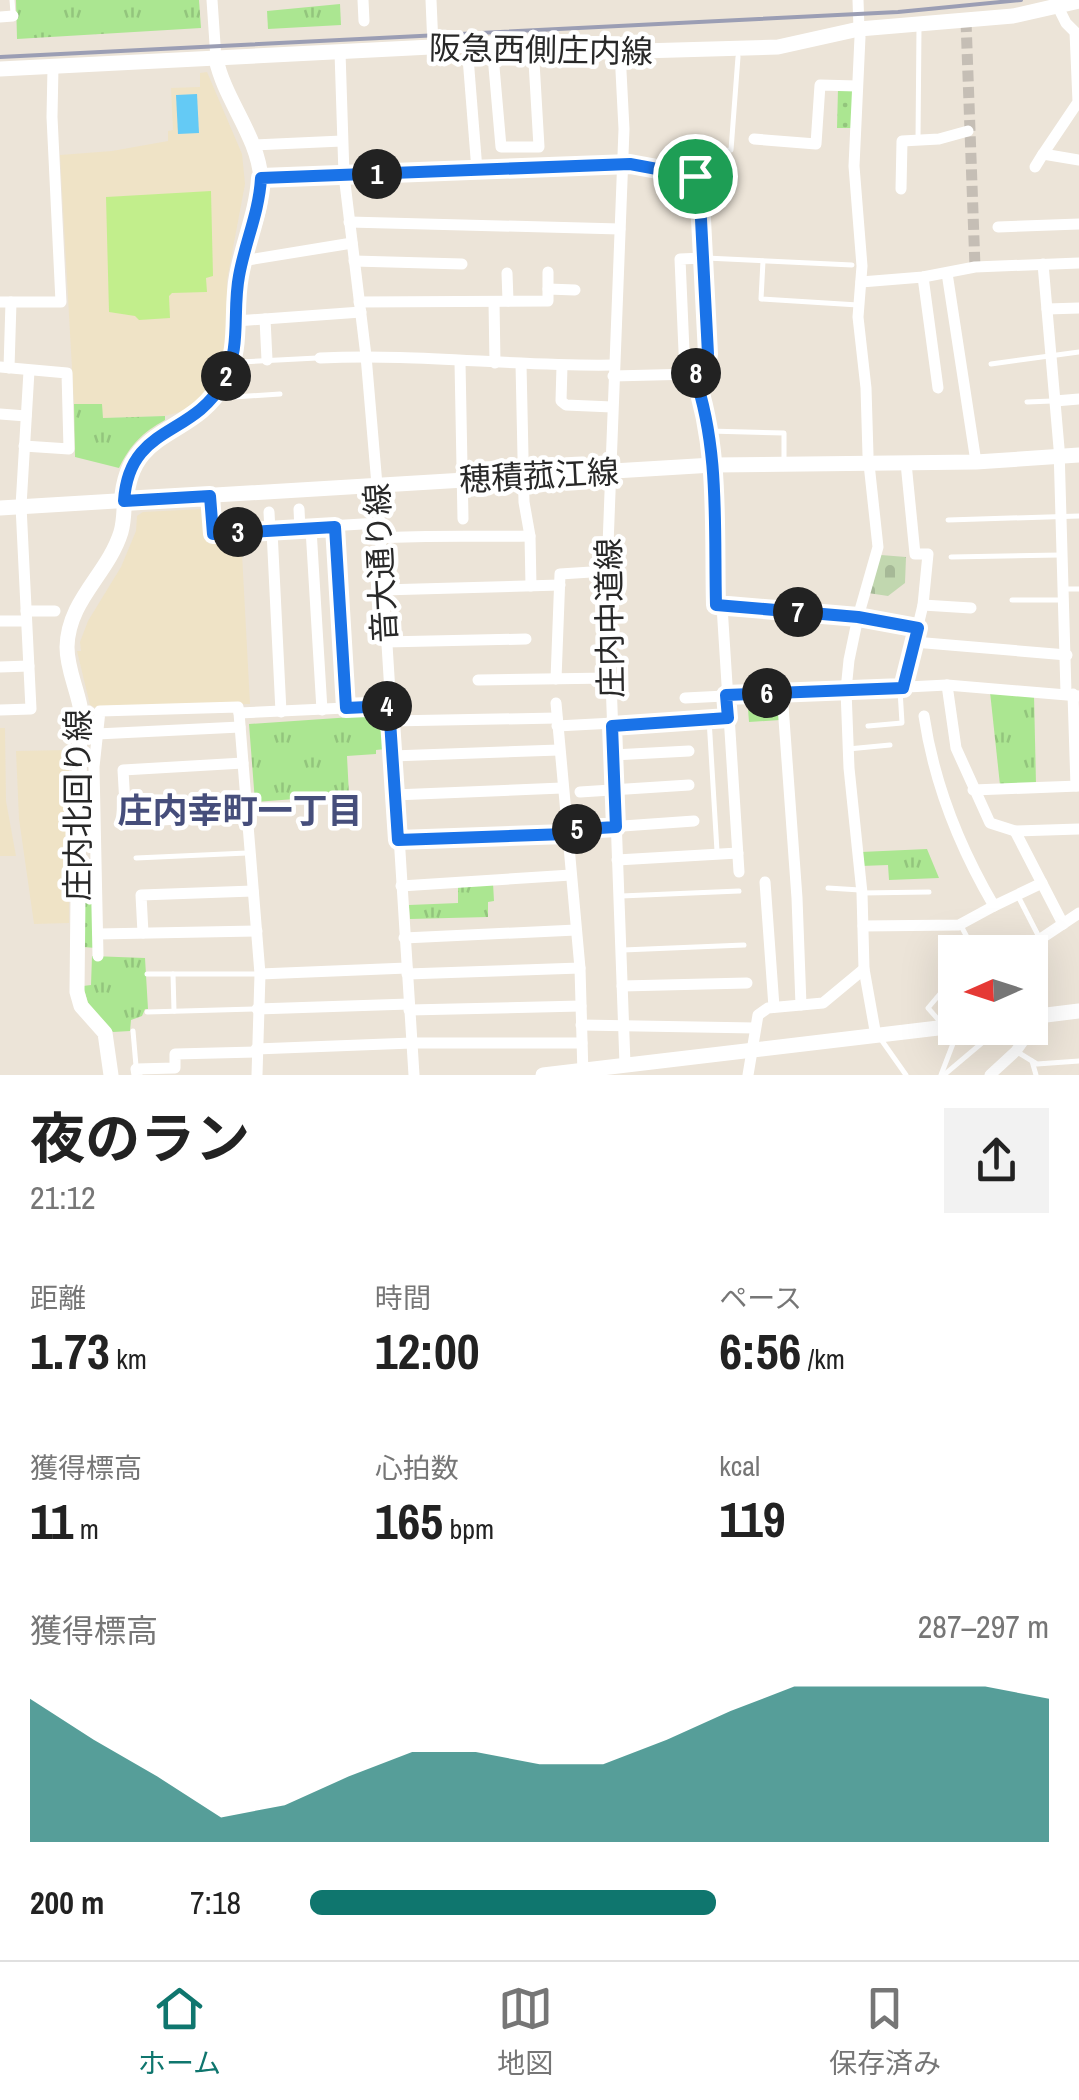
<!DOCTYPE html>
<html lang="ja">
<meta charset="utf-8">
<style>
body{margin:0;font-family:"Archivo Narrow","Noto Sans JP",sans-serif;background:#f2f2f2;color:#222;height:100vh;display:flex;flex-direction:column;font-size:38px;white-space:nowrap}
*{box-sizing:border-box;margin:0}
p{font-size:32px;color:#767676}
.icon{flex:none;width:55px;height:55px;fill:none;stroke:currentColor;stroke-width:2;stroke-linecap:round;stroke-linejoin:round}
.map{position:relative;height:1075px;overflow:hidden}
.sheet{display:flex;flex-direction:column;background:#fff;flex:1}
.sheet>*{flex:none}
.needle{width:65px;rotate:267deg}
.controls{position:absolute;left:938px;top:935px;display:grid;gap:20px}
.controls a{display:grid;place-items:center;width:110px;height:110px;border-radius:0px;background:#fff;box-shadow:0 10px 40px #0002;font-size:50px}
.pin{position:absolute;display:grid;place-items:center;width:85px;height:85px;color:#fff;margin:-42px;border:5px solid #fff;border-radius:50%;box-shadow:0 2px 10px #0007}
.km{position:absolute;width:50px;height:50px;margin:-25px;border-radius:50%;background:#222;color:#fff;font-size:28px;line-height:50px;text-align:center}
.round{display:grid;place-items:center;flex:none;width:105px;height:105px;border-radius:0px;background:#f2f2f2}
.headline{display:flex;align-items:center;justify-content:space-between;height:170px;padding:0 30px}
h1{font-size:55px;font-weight:700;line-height:75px}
.metrics{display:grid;grid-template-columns:repeat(3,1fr);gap:15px;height:170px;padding:10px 30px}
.metrics div{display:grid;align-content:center}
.metrics b{font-size:50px;font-weight:700}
.metrics small{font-size:28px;font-weight:400}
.metrics p{font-size:28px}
.chart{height:280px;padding:20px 30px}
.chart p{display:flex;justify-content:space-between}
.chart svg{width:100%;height:180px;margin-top:10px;fill:#0f766e;opacity:.7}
ul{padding:0 30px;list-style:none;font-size:32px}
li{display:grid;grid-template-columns:160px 120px 1fr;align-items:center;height:75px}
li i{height:25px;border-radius:12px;background:#0f766e}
.tabs{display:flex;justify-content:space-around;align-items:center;height:140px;border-top:2px solid #e0e0e0;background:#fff;font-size:28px;color:#767676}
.tabs a{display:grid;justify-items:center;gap:5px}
.tabs .current{color:#0f766e}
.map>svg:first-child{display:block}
.education{fill:#efe3c6}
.grass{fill:url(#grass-dots)}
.cemetery{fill:url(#cemetery-stones)}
.park{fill:url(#park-tufts)}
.pitch{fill:#c2ee8c}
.water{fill:#64caf5}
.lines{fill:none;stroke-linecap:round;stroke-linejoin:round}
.street-tunnel{stroke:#c5beb5;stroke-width:11;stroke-dasharray:11 5.5;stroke-linecap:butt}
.lane{stroke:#fff;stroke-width:5}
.street{stroke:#fff;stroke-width:11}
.secondary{stroke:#fff;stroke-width:15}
.rail{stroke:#9b9eb4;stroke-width:4}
.route-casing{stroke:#fff;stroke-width:20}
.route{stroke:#1a73e8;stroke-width:12}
.labels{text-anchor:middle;stroke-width:9;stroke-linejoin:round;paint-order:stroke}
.street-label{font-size:32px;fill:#282828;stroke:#fff}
.neighbourhood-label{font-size:35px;font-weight:bold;fill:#464e7b;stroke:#fff}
</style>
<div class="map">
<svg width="1079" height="1075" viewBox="0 0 1079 1075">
<defs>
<pattern id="grass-dots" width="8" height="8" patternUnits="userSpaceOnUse" patternTransform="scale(2.5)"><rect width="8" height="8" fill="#abe691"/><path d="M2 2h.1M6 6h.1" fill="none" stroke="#93c57d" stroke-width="1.8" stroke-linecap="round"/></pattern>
<pattern id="cemetery-stones" width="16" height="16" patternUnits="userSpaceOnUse" patternTransform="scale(2.5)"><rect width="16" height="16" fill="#c1d7af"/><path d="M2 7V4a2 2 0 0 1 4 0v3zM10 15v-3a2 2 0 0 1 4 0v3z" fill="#a6b997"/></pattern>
<pattern id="park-tufts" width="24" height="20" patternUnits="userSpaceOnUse" patternTransform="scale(2.5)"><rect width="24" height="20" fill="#abe691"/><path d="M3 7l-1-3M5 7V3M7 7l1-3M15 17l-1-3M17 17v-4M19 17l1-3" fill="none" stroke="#93c57d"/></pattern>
</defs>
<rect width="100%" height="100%" fill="#ece4d8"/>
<g class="education">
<polygon points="207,72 242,154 245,184 227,280 228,336 224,357 215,379 199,402 183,411 165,416 103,418 101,404 74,404 60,155 112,151 168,141 168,131 173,130 171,88 200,87 200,73"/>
<polygon points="203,509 207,514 209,537 241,535 250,704 98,709 90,705 77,651 81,651 80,642 88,621 121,567 136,531 137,516 143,512"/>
<polygon points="0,728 5,728 6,801 16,856 0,856"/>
<polygon points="69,750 69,923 34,924 19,819 16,751"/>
</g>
<g class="grass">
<polygon points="838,89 854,90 853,128 837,128"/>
<polygon points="93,870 96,948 83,947 82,889"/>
</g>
<polygon class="cemetery" points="881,555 906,557 905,583 888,596 868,593"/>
<g class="park">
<polygon points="16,0 199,0 201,28 17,39"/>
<polygon points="340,4 341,25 268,29 267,11"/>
<path d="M74,404H102L103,418L165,416V420C142,433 131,444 119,468L75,457Z"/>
<polygon points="990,692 1034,695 1036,784 1000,785"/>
<polygon points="747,696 778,697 780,720 749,722"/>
<polygon points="378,711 384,721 386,749 376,750 376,754 347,756 349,795 255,802 249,724 352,717 354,713"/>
<polygon points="927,849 939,878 889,880 888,865 861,866 861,852"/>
<polygon points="493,883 494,901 488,902 488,917 410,919 409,905 458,903 458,886"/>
<polygon points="92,956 145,958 148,1009 145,1009 142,1016 131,1020 130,1031 113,1032 89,1006 83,986 91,985"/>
</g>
<polygon class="pitch" points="211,191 213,276 206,278 207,292 172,293 169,296 170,318 139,320 135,316 109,312 106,197"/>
<polygon class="water" points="197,94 199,133 178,134 176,95"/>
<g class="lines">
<polyline class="street-tunnel" points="966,21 975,267"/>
<g class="lane">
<polyline points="12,0 13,13"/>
<polyline points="918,140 919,27"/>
<polyline points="701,175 699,152 731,150 738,57"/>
<polyline points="706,258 852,265"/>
<polyline points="763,261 761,299 858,305"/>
<polyline points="240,362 317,358"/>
<polyline points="991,364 1079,352"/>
<polyline points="218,398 280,394"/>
<polyline points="1027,402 1052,401"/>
<polyline points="709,431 784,433 784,462"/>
<polyline points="948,520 1079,516"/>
<polyline points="951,557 1060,555"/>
<polyline points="1065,589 1079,589"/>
<polyline points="1012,600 1062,600"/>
<polyline points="709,719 717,851"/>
<polyline points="868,726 902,723 900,690"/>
<polyline points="848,749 890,745"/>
<polyline points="136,858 247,853"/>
<polyline points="828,888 860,890"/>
<polyline points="862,893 929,892"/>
<polyline points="621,896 739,891"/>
<polyline points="1019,898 1039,937"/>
<polyline points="960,924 975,952"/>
<polyline points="623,950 744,945"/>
<polyline points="147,974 257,974"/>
<polyline points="173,974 174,1011"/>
<polyline points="147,1012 254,1009"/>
<polyline points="943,1025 928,1008 955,976"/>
<polyline points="133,1031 136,1066"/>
<polyline points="880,1038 906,1075"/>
<polyline points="1019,1053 1037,1064 1079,1061"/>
<polyline points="1032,1061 1036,1075"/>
<polyline points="941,1075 954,1041 966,1028"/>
<polyline points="944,1075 989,1037 988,1028"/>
</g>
<g class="street">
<polyline points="212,0 216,59"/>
<polyline points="363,0 364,21"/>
<polyline points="431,0 433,46"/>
<polyline points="858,0 859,29"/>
<polyline points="1058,7 1066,23 1075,32 1078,102 1043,154 1079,160"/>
<polyline points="0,17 13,16"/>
<polyline points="860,37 854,166 862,266 858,317 866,388 868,455"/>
<polyline points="492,44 501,147 539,147 533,45"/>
<polyline points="467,45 477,170"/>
<polyline points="340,52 344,175 366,356 377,485 414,1075"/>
<polyline points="620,52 624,129 607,571 625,1064"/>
<polyline points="754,139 816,144 820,85 857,86"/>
<polyline points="253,145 342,141"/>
<polyline points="1035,167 1043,154"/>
<polyline points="261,178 630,164 695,176 702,221 708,354 706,366 694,374"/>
<polyline points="901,189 902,141 939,139 968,131"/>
<polyline points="349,222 620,229"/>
<polyline points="998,227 1079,224"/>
<polyline points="242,261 352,243"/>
<polyline points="354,261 462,264"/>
<polyline points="1043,264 1059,448 1066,693"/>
<polyline points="507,273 508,301"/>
<polyline points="947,273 976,462"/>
<polyline points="923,277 938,388"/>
<polyline points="861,282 923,277 975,267 1079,263"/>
<polyline points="548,289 575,290"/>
<polyline points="0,302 61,302 52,117 53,67"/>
<polyline points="359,302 548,301 548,272"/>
<polyline points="494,302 495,363"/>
<polyline points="1047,309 1079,308"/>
<polyline points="265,319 267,360"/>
<polyline points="236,321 361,312"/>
<path d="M320,358C418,353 516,367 614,365"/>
<polyline points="460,362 463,519"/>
<polyline points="521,364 524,502 530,536 531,586"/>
<polyline points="562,366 561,401 566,405 612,407"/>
<polyline points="0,367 67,373 69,449 24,446"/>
<polyline points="9,368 11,302"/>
<polyline points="685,374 680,259 703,258"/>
<path d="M613,376L694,374C720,449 714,527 716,605L858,617L918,628"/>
<polyline points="1055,401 1079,399"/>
<polyline points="0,414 26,416"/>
<polyline points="869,464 878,547 858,617 849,660 846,690 849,768 862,893 864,969 876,1036"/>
<polyline points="210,496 213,533 379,523"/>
<polyline points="299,509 300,530"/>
<polyline points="269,512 270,531"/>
<polyline points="335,527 347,708"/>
<polyline points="311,529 322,710"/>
<polyline points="272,531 281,712"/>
<path d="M380,538C430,535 479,537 530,536"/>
<polyline points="382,590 560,585"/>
<polyline points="923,605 971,608"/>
<polyline points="722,606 739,872"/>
<polyline points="26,611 55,611"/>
<polyline points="0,621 26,621"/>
<polyline points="385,642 526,639"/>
<polyline points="914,642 1067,655"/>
<polyline points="0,667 29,666"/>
<polyline points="556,679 560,574 607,571"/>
<polyline points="478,680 610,678"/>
<polyline points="947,685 956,748 990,823 1015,831 1079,829"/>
<polyline points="903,688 923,605 928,554 915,554 906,463"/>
<polyline points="782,692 797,898 801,1005"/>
<polyline points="1073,694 1076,786"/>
<polyline points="685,698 947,685 1079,696"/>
<polyline points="556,703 580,968 583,1075"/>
<polyline points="0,710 31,709 21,506 29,371"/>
<path d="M924,716C934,783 960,848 994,906L1042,883"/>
<polyline points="390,721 557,718"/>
<polyline points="557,726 727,717"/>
<polyline points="97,734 240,727"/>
<polyline points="613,755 689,751"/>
<polyline points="392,756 559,750"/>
<polyline points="243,763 123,770 126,822 249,815"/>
<polyline points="973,790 1079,786"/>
<polyline points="580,792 689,785"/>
<polyline points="394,795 562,788"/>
<polyline points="566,830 694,821"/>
<polyline points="1015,831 1063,924"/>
<polyline points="398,840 567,834"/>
<polyline points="617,860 738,853"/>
<polyline points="765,882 774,1007"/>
<polyline points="401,886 571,875"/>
<polyline points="863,926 959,925 994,906"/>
<polyline points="143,933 141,895 253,891"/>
<polyline points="98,934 257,931"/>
<polyline points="404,938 576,930"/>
<polyline points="1021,952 1079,913"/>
<polyline points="98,956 94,767 100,711 238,707 239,713"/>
<polyline points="260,974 407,968"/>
<polyline points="407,974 580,968"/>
<polyline points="622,986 747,983"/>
<polyline points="257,1009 409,1004"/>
<polyline points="409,1010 581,1006"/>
<polyline points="581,1025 755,1028"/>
<polyline points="256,1049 412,1043 582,1043"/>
<polyline points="137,1075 136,1069 175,1068 175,1054 256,1052"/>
<polyline points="257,1075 260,974 239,713 389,706"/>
<polyline points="748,1075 758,1015 768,1008 823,1003 864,969"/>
<polyline points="990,1075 1016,1051 1041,1016"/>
</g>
<g class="secondary">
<polyline points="0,69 511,43 606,52 778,47 859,29 1013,16 1079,1"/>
<polyline points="0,508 713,465 976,462 1079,455"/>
<polyline points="1030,1017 1079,1011"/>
<path d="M111,1075L105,1033L81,1006L77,992L80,706C76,686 67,668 67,647C68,600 108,574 121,532C128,507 119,481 135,458C156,429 196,422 217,392C243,356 231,316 239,275C245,243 264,213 261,179C258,136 225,101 216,59"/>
<polyline points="543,1075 955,1026"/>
</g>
<polyline class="rail" points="0,57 898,12 1021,0"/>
</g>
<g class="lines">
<g class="route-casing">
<path id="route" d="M630,164L695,176L700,200L708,354L706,366L694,374C720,449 714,527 716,605L858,617L918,628L903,688L726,695L728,718L612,726L616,827L566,830V834L398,840L389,706L346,708L335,527L213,534L210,496L124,501C129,424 193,438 223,382C242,348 232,312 239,276C245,242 259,213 261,178Z"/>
</g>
<use href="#route" class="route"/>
</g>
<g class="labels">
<g class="street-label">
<text transform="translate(541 50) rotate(1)" y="11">阪急西側庄内線</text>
<text transform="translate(539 476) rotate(-3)" y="11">穂積菰江線</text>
<text transform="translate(381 563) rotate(-93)" y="11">音大通り線</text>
<text transform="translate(610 618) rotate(-91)" y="11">庄内中道線</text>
<text transform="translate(78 805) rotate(-90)" y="11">庄内北回り線</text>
</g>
<g class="neighbourhood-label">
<text x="240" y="823">庄内幸町一丁目</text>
</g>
</g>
</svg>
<div class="controls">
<a><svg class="needle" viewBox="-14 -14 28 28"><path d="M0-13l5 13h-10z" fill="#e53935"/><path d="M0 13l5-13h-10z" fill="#767676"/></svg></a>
</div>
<div class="pin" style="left:695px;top:176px;background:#1e9e55"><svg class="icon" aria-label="arrive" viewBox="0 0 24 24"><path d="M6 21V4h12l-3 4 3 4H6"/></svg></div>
<b class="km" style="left:377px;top:174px">1</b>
<b class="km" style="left:226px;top:376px">2</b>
<b class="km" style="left:238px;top:532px">3</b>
<b class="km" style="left:387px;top:706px">4</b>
<b class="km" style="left:577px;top:829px">5</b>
<b class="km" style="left:767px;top:693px">6</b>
<b class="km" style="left:798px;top:612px">7</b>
<b class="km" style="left:696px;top:373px">8</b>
</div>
<section class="sheet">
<div class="headline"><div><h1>夜のラン</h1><p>21:12</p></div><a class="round"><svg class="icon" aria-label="share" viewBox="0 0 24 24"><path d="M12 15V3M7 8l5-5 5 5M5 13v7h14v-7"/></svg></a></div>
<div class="metrics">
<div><p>距離</p><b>1.73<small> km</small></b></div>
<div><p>時間</p><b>12:00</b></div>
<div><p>ペース</p><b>6:56<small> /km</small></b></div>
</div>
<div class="metrics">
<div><p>獲得標高</p><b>11<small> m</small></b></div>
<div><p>心拍数</p><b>165<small> bpm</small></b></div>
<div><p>kcal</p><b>119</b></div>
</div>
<div class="chart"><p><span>獲得標高</span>287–297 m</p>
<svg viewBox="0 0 160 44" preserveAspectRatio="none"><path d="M0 44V9L10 19L20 28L30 38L40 35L50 28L60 22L70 22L80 25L90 25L100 19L110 12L120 6L130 6L140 6L150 6L160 9V44z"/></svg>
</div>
<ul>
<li><b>200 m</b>7:18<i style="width:55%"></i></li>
</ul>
</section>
<nav class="tabs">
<a class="current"><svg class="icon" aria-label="home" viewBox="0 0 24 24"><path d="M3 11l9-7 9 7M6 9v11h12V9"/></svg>ホーム</a>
<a><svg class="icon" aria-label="map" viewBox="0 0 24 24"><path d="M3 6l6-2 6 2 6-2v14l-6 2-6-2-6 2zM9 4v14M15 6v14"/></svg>地図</a>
<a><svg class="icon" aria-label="saved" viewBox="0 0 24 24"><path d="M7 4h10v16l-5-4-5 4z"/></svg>保存済み</a>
</nav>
